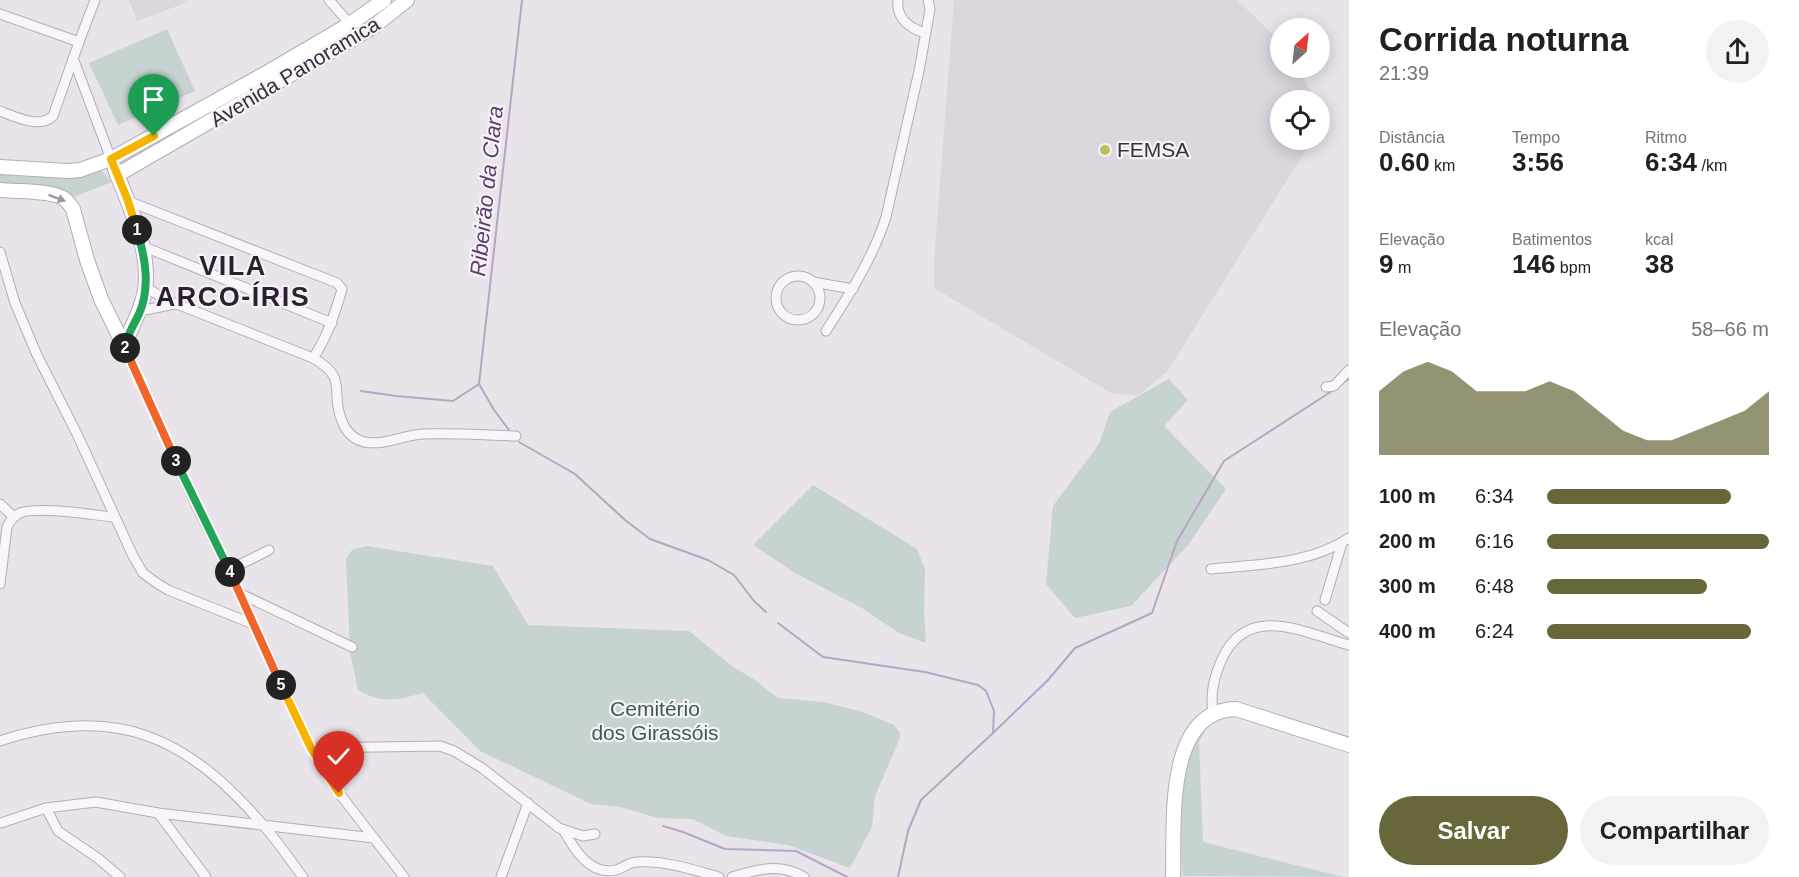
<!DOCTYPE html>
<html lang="pt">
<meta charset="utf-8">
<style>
body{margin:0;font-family:Helvetica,sans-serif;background:#f2f2f2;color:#202124;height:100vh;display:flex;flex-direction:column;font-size:22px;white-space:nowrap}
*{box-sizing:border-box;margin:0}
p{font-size:20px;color:#757577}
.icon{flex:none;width:33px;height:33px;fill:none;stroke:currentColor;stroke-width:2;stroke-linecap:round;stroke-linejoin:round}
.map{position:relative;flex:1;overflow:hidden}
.side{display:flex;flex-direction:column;background:#fff;width:450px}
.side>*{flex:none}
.needle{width:39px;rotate:27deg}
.tools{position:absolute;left:1270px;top:18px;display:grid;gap:12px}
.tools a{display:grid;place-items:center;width:60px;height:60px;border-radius:50%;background:#fff;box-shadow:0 3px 15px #0003;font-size:30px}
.pin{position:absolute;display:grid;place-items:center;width:51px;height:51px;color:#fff;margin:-62px -26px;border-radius:50% 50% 50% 0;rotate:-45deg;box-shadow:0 0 6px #0007}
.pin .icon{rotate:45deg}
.km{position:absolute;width:30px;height:30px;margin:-15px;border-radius:50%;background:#222;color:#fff;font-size:16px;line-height:30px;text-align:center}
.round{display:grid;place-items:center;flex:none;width:63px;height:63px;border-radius:32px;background:#f2f2f2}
.summary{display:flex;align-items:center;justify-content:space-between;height:102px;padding:0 30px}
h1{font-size:33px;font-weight:600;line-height:45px}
.stats{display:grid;grid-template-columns:repeat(3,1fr);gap:9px;height:102px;padding:6px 30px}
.stats div{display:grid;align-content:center}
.stats b{font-size:26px;font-weight:600}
.stats small{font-size:16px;font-weight:400}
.stats p{font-size:16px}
.chart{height:168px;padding:12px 30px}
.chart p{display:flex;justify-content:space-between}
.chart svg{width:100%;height:108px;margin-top:6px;fill:#68673b;opacity:.7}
.cta{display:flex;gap:12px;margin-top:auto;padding:12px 30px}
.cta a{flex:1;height:69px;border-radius:36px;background:#68673b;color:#fff;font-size:24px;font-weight:600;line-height:69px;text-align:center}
.cta a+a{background:#f2f2f2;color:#202124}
ul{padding:0 30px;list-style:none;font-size:20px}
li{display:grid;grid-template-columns:96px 72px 1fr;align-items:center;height:45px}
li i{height:15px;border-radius:8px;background:#68673b}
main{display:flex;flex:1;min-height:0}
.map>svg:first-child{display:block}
.built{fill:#dcd6df}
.green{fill:#c6d3d1}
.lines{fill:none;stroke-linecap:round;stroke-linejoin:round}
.stream{stroke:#b9a3c6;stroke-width:2}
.street-casing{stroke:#b4adb7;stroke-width:11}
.secondary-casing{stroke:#b4adb7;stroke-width:16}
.street{stroke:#f8f6f9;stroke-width:9}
.secondary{stroke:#fff;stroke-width:14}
.oneway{fill:#9e96a0}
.split-1-casing{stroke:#fff;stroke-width:12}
.split-2-casing{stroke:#fff;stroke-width:12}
.split-3-casing{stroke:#fff;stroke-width:12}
.split-4-casing{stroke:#fff;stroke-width:12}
.split-5-casing{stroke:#fff;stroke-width:12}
.split-6-casing{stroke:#fff;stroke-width:12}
.split-1{stroke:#f5b400;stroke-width:8}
.split-2{stroke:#22a559;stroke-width:8}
.split-3{stroke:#f0652b;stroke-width:8}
.split-4{stroke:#22a559;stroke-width:8}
.split-5{stroke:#f0652b;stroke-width:8}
.split-6{stroke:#f5b400;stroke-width:8}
.poi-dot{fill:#c0bd57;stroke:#f6f3f7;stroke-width:2}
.labels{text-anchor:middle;stroke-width:4.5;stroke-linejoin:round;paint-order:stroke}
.street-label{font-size:21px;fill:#3c2d40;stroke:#f6f3f7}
.poi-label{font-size:21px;fill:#3c2d40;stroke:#f6f3f7;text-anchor:start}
.park-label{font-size:21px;fill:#3c5b58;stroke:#f6f3f7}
.water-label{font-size:22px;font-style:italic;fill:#5f3b70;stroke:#f6f3f7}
.district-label{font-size:27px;font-weight:bold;letter-spacing:1.5px;fill:#2d1f31;stroke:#f6f3f7}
</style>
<main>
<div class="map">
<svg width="1349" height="877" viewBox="0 0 1349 877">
<rect width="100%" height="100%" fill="#e8e4ea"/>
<g class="built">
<polygon points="129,0 187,0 188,2 137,21"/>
<polygon points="954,0 1237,0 1281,42 1281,68 1297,68 1316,100 1281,100 1281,140 1312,140 1167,372 1138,395 1113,394 934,288 934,262"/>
</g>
<g class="green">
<polygon points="167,29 195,91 118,125 89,63"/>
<polygon points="100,169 112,182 71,198 0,186 0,170"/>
<polygon points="1169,379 1188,400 1164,426 1226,489 1188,545 1131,606 1075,618 1046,584 1053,506 1099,444 1110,412"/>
<polygon points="813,485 917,549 925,569 924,611 926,643 899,633 862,608 795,573 753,545"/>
<path d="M366,546L493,566L528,625L689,631L732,666L755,680L778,698L823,702L860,711L894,725L900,733V738L875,796L872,827L850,868L788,845L726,836L693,819L658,818L620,807L591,804L480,751L423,693C398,700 381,704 358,690L350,652L346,559L352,550Z"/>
<path d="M1211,720L1199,742L1203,842L1343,877L1183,876C1180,847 1174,768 1189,745C1195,736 1204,728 1211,720Z"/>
</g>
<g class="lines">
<g class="stream">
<polyline points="479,384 522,0"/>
<polyline points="1341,384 1349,379"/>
<polyline points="361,391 396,396 453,401 479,384 494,410 509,430"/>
<polyline points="519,442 575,474 625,520 650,539 708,560 734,575 754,601 766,612"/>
<polyline points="778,623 823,657 925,672 978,685 986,691 994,711 993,733 921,800 908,831 898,877"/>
<polyline points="993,733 1048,680 1075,648 1152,613 1177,541 1224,461 1332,391"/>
<polyline points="663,826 683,832 725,849 796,851 847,877"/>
</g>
<g class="street-casing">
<g id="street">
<polyline points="329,0 350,24"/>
<path d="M898,0C896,18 909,28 925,33"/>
<polyline points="0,14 79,42"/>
<polyline points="73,58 111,159"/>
<path d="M0,111C15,117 40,129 53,116L79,42L95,0"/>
<path d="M128,201L337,283L342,289L341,293C334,315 327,338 313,358"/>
<polyline points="142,246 332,323"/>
<polyline points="0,252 15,303 37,355 77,434 133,556 143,573 155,582 168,590 253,624"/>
<circle cx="798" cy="298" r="22"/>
<polyline points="813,282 853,289"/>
<path d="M146,287L164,299L313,358C350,379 329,391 342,421C346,432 353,439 364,442C385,446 403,435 423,434C454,433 486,435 516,436"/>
<polyline points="140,311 175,304"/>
<path d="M826,331C849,295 873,258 886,217L919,71L930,9L928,0"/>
<polyline points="124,346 197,507 229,570 311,748 339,793 404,877"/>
<polyline points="1326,387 1334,386 1349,370"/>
<polyline points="0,504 14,517"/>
<path d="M1211,569C1258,564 1308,565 1349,538"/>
<polyline points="229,570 269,550"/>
<path d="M0,584L7,527C10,521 13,516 20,513C38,506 93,515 114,517"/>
<polyline points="239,593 352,647"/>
<polyline points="1325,600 1342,543"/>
<polyline points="1317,611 1349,633"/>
<path d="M1213,713C1210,693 1214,677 1222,659C1248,602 1305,633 1349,645"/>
<path d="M0,741C116,703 188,737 264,826C278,842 290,860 303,877"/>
<polyline points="311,748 440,746 454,751 482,768 559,828 583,836 595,834"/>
<polyline points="46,808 58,831 99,859 120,877"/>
<polyline points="158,813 206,877"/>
<polyline points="1,823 46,808 96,802 158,813 374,838"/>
<path d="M564,831C574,849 590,876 616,870C623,868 629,862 637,862C664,860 694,870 719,877"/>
<polyline points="501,877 528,803"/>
<path d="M732,877C758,869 780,863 804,877"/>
</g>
</g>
<g class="secondary-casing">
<g id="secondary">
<polyline points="0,167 67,171 80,170 111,159 268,72 350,24 384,0"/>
<path d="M115,169C129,206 151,249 145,290C142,310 131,327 124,346"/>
<polyline points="117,175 373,27 407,0"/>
<path d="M0,190C16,192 49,190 63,198C67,200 70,205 73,209L87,260L101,299L124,346"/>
<path d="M1173,877C1175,828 1163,710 1236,709L1349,745"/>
</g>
</g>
<use href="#street" class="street"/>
<use href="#secondary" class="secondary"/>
</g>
<defs><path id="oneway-solid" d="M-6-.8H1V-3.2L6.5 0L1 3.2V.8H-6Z" transform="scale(1.5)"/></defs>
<use class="oneway" href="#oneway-solid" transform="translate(57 198) rotate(21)"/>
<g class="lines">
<g class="split-1-casing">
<polyline id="split-1" points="137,230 128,201 111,159 154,136"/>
</g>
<g class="split-2-casing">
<path id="split-2" d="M125,348C126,336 134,325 139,314C151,287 145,257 137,230"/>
</g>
<g class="split-3-casing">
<polyline id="split-3" points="125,348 176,461"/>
</g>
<g class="split-4-casing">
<polyline id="split-4" points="176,461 230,572"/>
</g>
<g class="split-5-casing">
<polyline id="split-5" points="230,572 281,685"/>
</g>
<g class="split-6-casing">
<polyline id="split-6" points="281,685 311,748 339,793"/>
</g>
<use href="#split-1" class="split-1"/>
<use href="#split-2" class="split-2"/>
<use href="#split-3" class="split-3"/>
<use href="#split-4" class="split-4"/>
<use href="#split-5" class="split-5"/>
<use href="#split-6" class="split-6"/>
</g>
<circle class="poi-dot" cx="1105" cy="150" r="6"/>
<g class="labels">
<g class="street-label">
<text transform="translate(295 72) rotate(-31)" y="7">Avenida Panoramica</text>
</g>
<g class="poi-label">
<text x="1117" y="157">FEMSA</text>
</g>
<g class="park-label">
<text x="655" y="716">Cemitério<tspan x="655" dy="24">dos Girassóis</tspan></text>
</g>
<g class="water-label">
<text transform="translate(486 191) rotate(-84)" y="8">Ribeirão da Clara</text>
</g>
<g class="district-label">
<text x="233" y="275">VILA<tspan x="233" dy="31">ARCO-ÍRIS</tspan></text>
</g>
</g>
</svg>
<div class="tools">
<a><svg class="needle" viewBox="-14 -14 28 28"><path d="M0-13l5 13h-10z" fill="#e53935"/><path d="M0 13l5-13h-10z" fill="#757577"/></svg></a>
<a><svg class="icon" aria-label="locate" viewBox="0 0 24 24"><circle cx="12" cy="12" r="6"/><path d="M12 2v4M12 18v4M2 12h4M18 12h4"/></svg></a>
</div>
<div class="pin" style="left:154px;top:136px;background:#1e9e55"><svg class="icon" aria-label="arrive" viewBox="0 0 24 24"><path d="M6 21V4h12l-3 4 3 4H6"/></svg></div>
<div class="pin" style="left:339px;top:793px;background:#d93025"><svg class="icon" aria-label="check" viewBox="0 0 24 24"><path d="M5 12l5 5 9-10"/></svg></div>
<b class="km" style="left:137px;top:230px">1</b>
<b class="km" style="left:125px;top:348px">2</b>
<b class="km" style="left:176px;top:461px">3</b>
<b class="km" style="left:230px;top:572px">4</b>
<b class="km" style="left:281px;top:685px">5</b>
</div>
<section class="side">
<div class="summary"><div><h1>Corrida noturna</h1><p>21:39</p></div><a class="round"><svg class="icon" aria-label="share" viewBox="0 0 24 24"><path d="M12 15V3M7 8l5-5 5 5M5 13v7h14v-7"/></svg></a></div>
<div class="stats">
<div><p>Distância</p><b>0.60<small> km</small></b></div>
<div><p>Tempo</p><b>3:56</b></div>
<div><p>Ritmo</p><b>6:34<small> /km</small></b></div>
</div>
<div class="stats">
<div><p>Elevação</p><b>9<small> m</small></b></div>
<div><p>Batimentos</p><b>146<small> bpm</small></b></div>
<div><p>kcal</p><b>38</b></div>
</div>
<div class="chart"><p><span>Elevação</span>58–66 m</p>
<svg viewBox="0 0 160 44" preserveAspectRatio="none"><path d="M0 44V18L10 10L20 6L30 10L40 18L50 18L60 18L70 14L80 18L90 26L100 34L110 38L120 38L130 34L140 30L150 26L160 18V44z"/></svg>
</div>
<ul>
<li><b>100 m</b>6:34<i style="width:83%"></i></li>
<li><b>200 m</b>6:16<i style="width:100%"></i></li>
<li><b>300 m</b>6:48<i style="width:72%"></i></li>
<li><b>400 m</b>6:24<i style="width:92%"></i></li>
</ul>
<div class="cta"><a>Salvar</a><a>Compartilhar</a></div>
</section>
</main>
